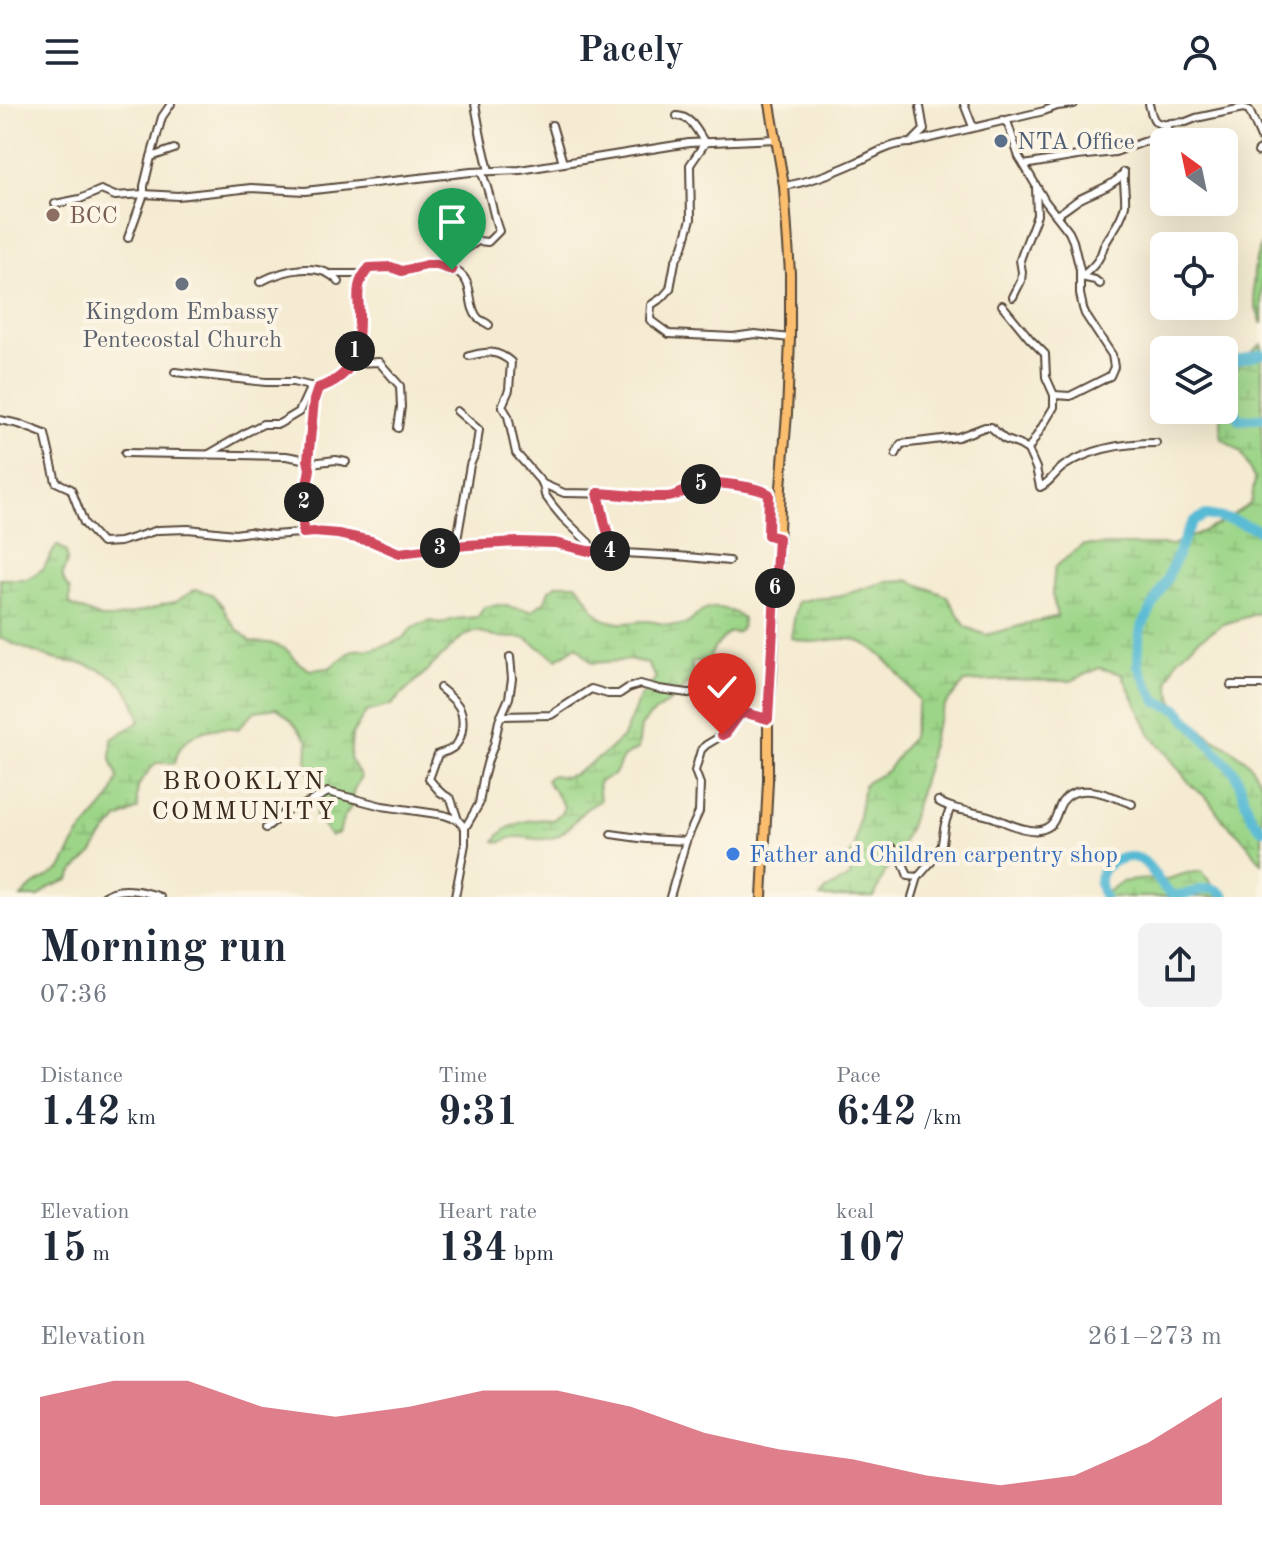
<!DOCTYPE html>
<meta charset="utf-8">
<style>
body{margin:0;font-family:"Old Standard TT",serif;background:#f2f2f3;color:#1f2937;height:100vh;display:flex;flex-direction:column;font-size:30px;white-space:nowrap}
*{box-sizing:border-box;margin:0}
p{font-size:26px;color:#747a83}
.icon{flex:none;width:44px;height:44px;fill:none;stroke:currentColor;stroke-width:2;stroke-linecap:round;stroke-linejoin:round}
.map{position:relative;height:793px;overflow:hidden}
.sheet{display:flex;flex-direction:column;background:#fff;flex:1}
.sheet>*{flex:none}
.needle{width:52px;rotate:327deg}
.tools{position:absolute;left:1150px;top:24px;display:grid;gap:16px}
.tools a{display:grid;place-items:center;width:88px;height:88px;border-radius:12px;background:#fff;box-shadow:0 8px 32px #0002;font-size:40px}
.pin{position:absolute;display:grid;place-items:center;width:68px;height:68px;color:#fff;margin:-82px -34px;border-radius:50% 50% 50% 0;rotate:-45deg;box-shadow:0 0 8px #0007}
.pin .icon{rotate:45deg}
.km{position:absolute;width:40px;height:40px;margin:-20px;border-radius:50%;background:#222;color:#fff;font-size:22px;line-height:40px;text-align:center}
.round{display:grid;place-items:center;flex:none;width:84px;height:84px;border-radius:12px;background:#f2f2f3}
.headline{display:flex;align-items:center;justify-content:space-between;height:136px;padding:0 40px}
h1{font-size:44px;font-weight:800;line-height:60px}
.stats{display:grid;grid-template-columns:repeat(3,1fr);gap:12px;height:136px;padding:8px 40px}
.stats div{display:grid;align-content:center}
.stats b{font-size:40px;font-weight:800}
.stats small{font-size:22px;font-weight:400}
.stats p{font-size:22px}
.chart{height:224px;padding:16px 40px}
.chart p{display:flex;justify-content:space-between}
.chart svg{width:100%;height:144px;margin-top:8px;fill:#d1495b;opacity:.7}
header{display:flex;justify-content:space-between;align-items:center;height:104px;padding:0 40px;background:#fff;font-size:36px;font-weight:800}
.map>svg:first-child{display:block}
.wetland{fill:url(#wetland-marsh);stroke:#6c8053;stroke-width:2}
.lines{fill:none;stroke-linecap:round;stroke-linejoin:round}
.river{stroke:#56bad4;stroke-width:10}
.minor-casing{stroke:#574739;stroke-width:10}
.major-casing{stroke:#574739;stroke-width:12}
.minor{stroke:#fff;stroke-width:6}
.major{stroke:#fabe6e;stroke-width:8}
.route-casing{stroke:#fff;stroke-width:16}
.route{stroke:#d1495b;stroke-width:10}
.service-dot{fill:#5c6f8a;stroke:#fcf5e5;stroke-width:3}
.education-dot{fill:#8d6e63;stroke:#fcf5e5;stroke-width:3}
.worship-dot{fill:#6b7280;stroke:#fcf5e5;stroke-width:3}
.shop-dot{fill:#3f7fe0;stroke:#fcf5e5;stroke-width:3}
.labels{text-anchor:middle;stroke-width:8;stroke-linejoin:round;paint-order:stroke}
.service-label{font-size:24px;fill:#4e5e75;stroke:#fcf5e5;text-anchor:start}
.education-label{font-size:24px;fill:#785e54;stroke:#fcf5e5;text-anchor:start}
.worship-label{font-size:24px;fill:#5b616d;stroke:#fcf5e5}
.shop-label{font-size:24px;fill:#366cbe;stroke:#fcf5e5;text-anchor:start}
.neighbourhood-label{font-size:26px;letter-spacing:2px;fill:#3b2a1e;stroke:#fcf5e5}
</style>
<header><svg class="icon" aria-label="menu" viewBox="0 0 24 24"><path d="M4 6h16M4 12h16M4 18h16"/></svg>Pacely<svg class="icon" aria-label="person" viewBox="0 0 24 24"><circle cx="12" cy="8" r="4"/><path d="M4 21q1-7 8-7t8 7"/></svg></header>
<div class="map">
<svg width="1262" height="793" viewBox="0 0 1262 793">
<defs>
<pattern id="wetland-marsh" width="20" height="14" patternUnits="userSpaceOnUse" patternTransform="scale(2)"><rect width="20" height="14" fill="#9cd588"/><path d="M1 5h8M5 5V1M11 12h8M15 12V8" fill="none" stroke="#87b775"/></pattern>
</defs>
<rect width="100%" height="100%" fill="#fcf5e5"/>
<filter id="ink" filterUnits="userSpaceOnUse"><feTurbulence type="fractalNoise" baseFrequency=".0125" numOctaves="2"/><feDisplacementMap in="SourceGraphic" scale="16" xChannelSelector="R" yChannelSelector="G"/><feConvolveMatrix kernelMatrix="1 2 1 2 8 2 1 2 1" color-interpolation-filters="sRGB"/></filter>
<filter id="wash" filterUnits="userSpaceOnUse"><feTurbulence type="fractalNoise" baseFrequency=".006" numOctaves="4" result="noise"/><feDisplacementMap in="SourceGraphic" scale="32" xChannelSelector="R" yChannelSelector="G"/><feGaussianBlur stdDeviation="1.8" result="paint"/><feColorMatrix in="noise" values="0 0 0 0 0 0 0 0 0 0 0 0 0 0 0 0 0 1.4 0 .05"/><feComposite in="paint" operator="in"/></filter>
<g filter="url(#wash)">
<rect width="100%" height="100%" fill="#f5ebd2"/>
<g class="wetland">
<path d="M1262,138V220C1250,195 1251,163 1262,138Z"/>
<path d="M1262,240V508L1224,520L1198,536L1177,556L1168,577L1173,597L1184,610L1212,634L1230,644L1248,658L1262,680V759L1240,732L1223,716L1207,694L1192,682L1150,629L1122,570L1099,564L1071,577L1008,576L965,578L945,601L934,628L926,666L910,720L897,752L885,768L874,793H820L826,786L851,772L846,758L854,745L864,680L887,667L912,632L919,597C904,576 876,536 848,535C836,534 823,538 810,538C804,537 797,535 791,534L797,498L811,495L836,493L889,477L908,476L947,492L966,523L986,531L1057,512L1052,490L1055,463L1083,441H1172L1217,421L1251,399L1255,376L1241,348L1221,334V306H1224C1224,300 1223,292 1224,286C1227,272 1250,248 1262,240Z"/>
<path d="M57,441L66,447C72,466 53,466 70,486V501L101,514H114L155,504L164,500L175,498L196,485L212,490L222,501L227,512L237,525L252,538L270,539L286,545L299,559L310,566L329,564L353,546L373,545L390,540L403,534L413,523L431,517L441,520L454,515L478,513L484,503L500,501L532,507L545,497L549,486L558,480H576C587,489 590,506 602,514C607,517 615,518 620,519C628,520 637,517 645,517C658,517 676,526 688,519C692,517 694,513 697,511C712,499 729,504 743,514L742,523L738,528L728,529L714,544L709,555L691,559L695,571L674,594L649,613L641,622L638,645L623,653L615,670L598,678L600,697C595,700 588,703 584,707C575,716 567,728 555,733C534,741 521,725 500,739L495,737C506,718 533,714 553,716L562,708L564,702L546,676L552,671L565,673L575,670L604,650L623,633L639,595L656,574L647,559L632,556L592,559L577,542L557,555L525,534L494,533L478,527L462,533L391,601L366,608L352,631L350,655L361,673L354,685L351,703L344,713L339,729L331,732L315,713L323,688L307,666L308,637L292,617L277,604L255,607L238,625C219,621 189,627 179,646C177,650 176,655 175,659H156C140,678 134,680 138,705L118,715L100,736L93,749L73,768L69,776L50,783L39,793H21L31,783L61,765L79,731L110,695L118,674L111,655L112,635L140,617C133,584 117,569 83,560C75,558 66,558 58,556C38,551 19,542 0,534V475H27L43,465Z"/>
<polygon points="1202,767 1215,785 1217,793 1100,793 1121,778 1146,775 1161,777 1187,769"/>
</g>
<g class="lines">
<g class="river">
<polyline points="1224,260 1262,250"/>
<polyline points="1224,283 1239,316 1262,314"/>
<polyline points="1262,427 1232,416 1206,411 1194,417 1187,428 1166,477 1141,524 1139,536 1138,562 1157,598 1178,605 1236,670 1251,713 1262,725"/>
<path d="M1104,793C1102,788 1099,780 1100,775C1102,759 1126,749 1140,755C1155,763 1158,784 1174,791C1193,793 1212,774 1225,793"/>
</g>
</g>
</g>
<g filter="url(#ink)">
<g class="lines">
<g class="minor-casing">
<g id="minor">
<polyline points="475,0 481,33 489,67"/>
<polyline points="964,0 973,23"/>
<path d="M1149,0C1152,12 1153,22 1167,20"/>
<path d="M677,12C692,13 697,27 705,39L690,61L691,115L683,143L675,158L670,185L663,193L651,201L650,216L669,230L733,233L755,230L790,234"/>
<polyline points="1003,16 1008,20 1019,53 1024,61 1077,52 1115,48 1152,35 1161,30 1170,19 1186,18 1196,14 1243,4 1249,6 1262,36"/>
<polyline points="552,21 563,59"/>
<polyline points="914,38 1044,7 1057,2 1074,0"/>
<polyline points="1258,48 1262,44"/>
<polyline points="151,53 162,13 171,0"/>
<polyline points="1024,61 1045,97 1069,128 1073,137 1080,166 1080,190 1083,204 1085,210 1112,251 1114,263 1110,272 1070,292 1054,291"/>
<path d="M784,82C810,78 833,69 857,58C875,50 890,39 911,39L924,26L920,3"/>
<polyline points="55,100 80,95 101,86 115,92 144,90 144,82 151,53 174,45"/>
<path d="M1056,111C1064,107 1071,101 1078,96C1094,87 1111,84 1124,69"/>
<polyline points="128,134 144,90 178,92 251,84 305,87 471,68 520,66 689,39 777,35"/>
<path d="M437,161C443,163 451,164 456,167C476,178 466,201 478,214C481,217 486,218 489,221"/>
<polyline points="332,170 364,170"/>
<path d="M1081,173C1087,168 1095,162 1099,154C1102,150 1102,146 1104,142C1111,128 1122,117 1125,101C1126,92 1123,78 1124,68"/>
<polyline points="1081,173 1095,176 1100,180"/>
<path d="M260,178C283,166 320,156 339,178"/>
<polyline points="1013,193 1021,177 1022,168 1020,156 1024,145 1037,111 1036,83"/>
<path d="M1002,201L1030,235L1045,250L1046,273L1054,291V303L1028,346L1036,364L1040,383C1050,379 1055,368 1064,362C1092,344 1123,339 1156,339"/>
<path d="M469,252C487,248 496,245 511,258L509,286L502,302L508,312L516,349L543,380L545,391L553,402L563,414L589,439L588,447"/>
<polyline points="175,268 266,278 293,278 318,284 314,296 308,356 310,359 336,356 346,358"/>
<path d="M318,284C333,279 342,272 353,259"/>
<polyline points="0,316 19,320 45,330 56,378 71,385 84,419 102,439 120,438 158,426 188,425 235,430 249,428 273,431 314,428 371,437 399,449 467,441 518,438 555,439 588,447 678,452 729,457"/>
<path d="M398,324L401,303L400,282L379,258L353,259L358,225L357,187C360,178 363,171 369,164L391,163L402,167L426,161H437L449,156L478,137L488,138L499,127C491,107 491,87 481,68"/>
<polyline points="125,349 286,352 308,356"/>
<polyline points="209,350 247,328 263,320 279,320 299,308 311,282"/>
<polyline points="896,350 901,340 958,333 985,323 991,323 1004,335 1020,341 1028,346"/>
<polyline points="543,380 564,389 622,390 650,394 678,392 699,380 713,378 761,384 769,390 768,431 778,434"/>
<polyline points="598,389 605,420 614,448"/>
<polyline points="303,429 304,398 310,359"/>
<polyline points="456,442 470,361 476,347 479,326 457,307"/>
<polyline points="1231,581 1262,581"/>
<path d="M440,584C446,589 455,596 459,603C465,613 463,633 456,641C452,646 445,648 438,650L429,675L440,688L451,695L458,716"/>
<polyline points="501,612 551,611 591,585 608,590 619,590 628,584 640,580 659,585 688,589 725,588 746,609 768,615"/>
<path d="M938,697C953,707 974,707 992,713C1005,718 1032,732 1046,724C1057,719 1056,707 1062,698C1078,675 1113,693 1132,700"/>
<path d="M266,724C274,716 282,713 289,704L302,702L328,688L382,702L444,711L458,716L465,724V740L455,793"/>
<polyline points="465,724 479,700 483,675 488,656 494,641 499,617 509,594 512,575 510,553"/>
<polyline points="611,730 646,735 686,737"/>
<path d="M891,743L903,759L908,772L918,773L932,757L934,751C944,744 942,736 944,725C945,718 948,710 951,703"/>
<path d="M104,793C117,781 144,787 160,793"/>
<polyline points="670,793 686,737 699,708 700,680 695,667 701,646 706,641 726,629 739,611 746,609"/>
<polyline points="912,793 918,773"/>
</g>
</g>
<g class="major-casing">
<polyline id="major" points="762,793 768,677 768,615 772,575 781,383 787,310 790,234 790,169 784,82 770,0"/>
</g>
<use href="#minor" class="minor"/>
<use href="#major" class="major"/>
</g>
</g>
<g class="lines" filter="url(#ink)">
<g class="route-casing">
<path id="route" d="M452,166L437,161H426L402,167L391,163L369,164C354,181 359,192 359,213C359,249 355,272 318,284L314,296L308,356L310,365L304,398L303,429L314,428L338,430L371,437L399,449L467,441L518,438L555,439L588,447L614,448L605,420L598,389C621,390 644,394 667,393C681,392 689,383 701,380C714,377 759,383 769,390L768,431L778,434L768,615L746,609L739,611L726,629L722,631"/>
</g>
<use href="#route" class="route"/>
</g>
<circle class="service-dot" cx="1001" cy="37" r="8"/>
<circle class="education-dot" cx="53" cy="111" r="8"/>
<circle class="worship-dot" cx="182" cy="180" r="8"/>
<circle class="shop-dot" cx="733" cy="750" r="8"/>
<g class="labels">
<g class="service-label">
<text x="1017" y="45">NTA Office</text>
</g>
<g class="education-label">
<text x="69" y="119">BCC</text>
</g>
<g class="worship-label">
<text x="182" y="215">Kingdom Embassy<tspan x="182" dy="28">Pentecostal Church</tspan></text>
</g>
<g class="shop-label">
<text x="749" y="758">Father and Children carpentry shop</text>
</g>
<g class="neighbourhood-label">
<text x="244" y="685">BROOKLYN<tspan x="244" dy="30">COMMUNITY</tspan></text>
</g>
</g>
</svg>
<div class="tools">
<a><svg class="needle" viewBox="-14 -14 28 28"><path d="M0-13l5 13h-10z" fill="#e53935"/><path d="M0 13l5-13h-10z" fill="#747a83"/></svg></a>
<a><svg class="icon" aria-label="locate" viewBox="0 0 24 24"><circle cx="12" cy="12" r="6"/><path d="M12 2v4M12 18v4M2 12h4M18 12h4"/></svg></a>
<a><svg class="icon" aria-label="layers" viewBox="0 0 24 24"><path d="M12 4l9 5-9 5-9-5zM3 14l9 5 9-5"/></svg></a>
</div>
<div class="pin" style="left:452px;top:166px;background:#1e9e55"><svg class="icon" aria-label="arrive" viewBox="0 0 24 24"><path d="M6 21V4h12l-3 4 3 4H6"/></svg></div>
<div class="pin" style="left:722px;top:631px;background:#d93025"><svg class="icon" aria-label="check" viewBox="0 0 24 24"><path d="M5 12l5 5 9-10"/></svg></div>
<b class="km" style="left:355px;top:247px">1</b>
<b class="km" style="left:304px;top:398px">2</b>
<b class="km" style="left:440px;top:444px">3</b>
<b class="km" style="left:610px;top:447px">4</b>
<b class="km" style="left:701px;top:380px">5</b>
<b class="km" style="left:775px;top:484px">6</b>
</div>
<section class="sheet">
<div class="headline"><div><h1>Morning run</h1><p>07:36</p></div><a class="round"><svg class="icon" aria-label="share" viewBox="0 0 24 24"><path d="M12 15V3M7 8l5-5 5 5M5 13v7h14v-7"/></svg></a></div>
<div class="stats">
<div><p>Distance</p><b>1.42<small> km</small></b></div>
<div><p>Time</p><b>9:31</b></div>
<div><p>Pace</p><b>6:42<small> /km</small></b></div>
</div>
<div class="stats">
<div><p>Elevation</p><b>15<small> m</small></b></div>
<div><p>Heart rate</p><b>134<small> bpm</small></b></div>
<div><p>kcal</p><b>107</b></div>
</div>
<div class="chart"><p><span>Elevation</span>261–273 m</p>
<svg viewBox="0 0 160 44" preserveAspectRatio="none"><path d="M0 44V11L10 6L20 6L30 14L40 17L50 14L60 9L70 9L80 14L90 22L100 27L110 30L120 35L130 38L140 35L150 25L160 11V44z"/></svg>
</div>
</section>
